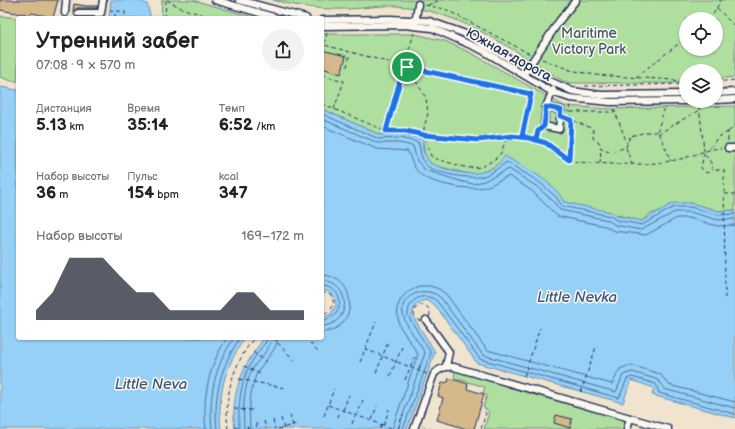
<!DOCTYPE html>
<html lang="ru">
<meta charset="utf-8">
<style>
body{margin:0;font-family:"Balsamiq Sans",sans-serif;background:#f2f2f2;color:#222;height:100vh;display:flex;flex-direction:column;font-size:15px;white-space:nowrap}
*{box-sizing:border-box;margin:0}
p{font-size:13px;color:#767676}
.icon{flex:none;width:22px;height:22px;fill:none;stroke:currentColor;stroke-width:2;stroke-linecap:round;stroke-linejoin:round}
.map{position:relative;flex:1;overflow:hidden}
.side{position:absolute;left:16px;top:16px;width:308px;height:324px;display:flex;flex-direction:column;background:#fff;border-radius:4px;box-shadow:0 1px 3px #0004}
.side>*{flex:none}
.buttons{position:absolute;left:679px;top:12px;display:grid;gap:8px}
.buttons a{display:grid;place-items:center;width:44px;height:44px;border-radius:50%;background:#fff;box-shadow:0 1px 3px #0004;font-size:20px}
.pin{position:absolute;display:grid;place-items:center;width:34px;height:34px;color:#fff;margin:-17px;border:2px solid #fff;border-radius:50%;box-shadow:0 1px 4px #0007}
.round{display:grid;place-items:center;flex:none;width:42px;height:42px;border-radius:21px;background:#f2f2f2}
.head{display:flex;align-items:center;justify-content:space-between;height:68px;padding:0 20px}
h1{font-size:22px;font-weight:600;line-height:30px}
.figures{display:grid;grid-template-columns:repeat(3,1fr);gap:6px;height:68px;padding:4px 20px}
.figures div{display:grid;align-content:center}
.figures b{font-size:17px;font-weight:600}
.figures small{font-size:11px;font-weight:400}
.figures p{font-size:11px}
.chart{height:112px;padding:8px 20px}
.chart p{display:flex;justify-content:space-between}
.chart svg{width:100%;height:72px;margin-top:4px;fill:#111827;opacity:.7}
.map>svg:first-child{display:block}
.green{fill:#afdf9f;stroke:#65877e;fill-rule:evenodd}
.water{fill:#96d0f6;stroke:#6590b9}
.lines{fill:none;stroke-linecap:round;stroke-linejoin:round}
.shore{stroke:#4c6f9b;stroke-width:1}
.building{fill:#d5b98a;stroke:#1b2f5e}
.minor-casing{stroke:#1b2f5e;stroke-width:9}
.path{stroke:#1b2f5e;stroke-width:1;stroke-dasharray:4 3;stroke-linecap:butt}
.minor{stroke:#fbf7ec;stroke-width:6}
.route-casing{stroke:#fff;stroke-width:8}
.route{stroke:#1a73e8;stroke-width:5}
.labels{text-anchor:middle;stroke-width:3;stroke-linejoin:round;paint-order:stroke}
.park-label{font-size:14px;fill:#405b6e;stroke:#fbf7ec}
.street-label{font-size:14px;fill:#1b2f5e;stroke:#fbf7ec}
.water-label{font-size:15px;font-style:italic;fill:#3a5784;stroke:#fbf7ec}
</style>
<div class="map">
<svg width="735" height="429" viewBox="0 0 735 429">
<rect width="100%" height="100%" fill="#f0e4cf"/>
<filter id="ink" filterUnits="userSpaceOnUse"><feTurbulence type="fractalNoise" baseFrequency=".025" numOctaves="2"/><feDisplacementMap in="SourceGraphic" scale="8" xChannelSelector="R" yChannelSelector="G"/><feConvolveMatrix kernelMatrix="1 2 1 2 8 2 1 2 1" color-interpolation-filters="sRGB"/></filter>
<g filter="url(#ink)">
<g class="green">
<polygon points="162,0 193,0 256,18 161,18"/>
<path d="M273,0H735V77L716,79V71H686V79L675,83H570L563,81C513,50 458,9 396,6C379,5 362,9 345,9C322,10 295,6 273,0ZM686,19H716V49H686Z"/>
<polygon points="0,16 18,18 18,81 12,81 0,77"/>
<polygon points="322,34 415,34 445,41 473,54 564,106 611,109 735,106 735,210 719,211 691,203 650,214 642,221 564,202 554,189 516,163 499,164 489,170 473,175 436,166 430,163 425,157 423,143 399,134 380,135 322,109"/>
<polygon points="455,371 626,420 623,429 484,429 489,412 483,407 487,395 483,393 485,387 454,378"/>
</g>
<g class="water">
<polygon points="111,0 137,0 147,4 151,18 109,18"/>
<path d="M0,87L18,90V338H245C225,366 217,395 221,429H0Z"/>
<path d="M322,109L380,135L399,134L423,139V151L430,163C456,174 486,182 505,156C525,168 553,180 564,202L611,212L617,216L642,221L673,203H691L719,211L735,210V418L652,395L654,388L631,380L623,403L477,363L435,305L425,300L416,304L412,315L435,352L407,429H235C230,395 242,367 262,341L264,338H322V317L330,315L336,306C336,297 331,291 322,290Z"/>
</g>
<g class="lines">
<g class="shore">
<path d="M322,114L379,139L399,138L418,142C421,150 420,158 426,165C435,174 473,180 484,176C493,173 500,166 507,162L539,182L557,198L562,206L610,216L616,220L642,225L674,207H690L719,215L735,214"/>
<polyline points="322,119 378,143 399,143 413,146 417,161 425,170 463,182 473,184 484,181 509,169 536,186 553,201 560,210 608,220 615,225 641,230 675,212 690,212 718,220 735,219"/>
<path d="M322,126L377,149L408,151C411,159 413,167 419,173C429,184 470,191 484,187C493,185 501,179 509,176L532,191L557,216L605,226L614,231L646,235L677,218H689L717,226L735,225"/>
<path d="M322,275C359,276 359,331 322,332"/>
<path d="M322,281C352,282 352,325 322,326"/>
<path d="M322,286C339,286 345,304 334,316L322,321"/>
<path d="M206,429C202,397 209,365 227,338"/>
<path d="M212,429C208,397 215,365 234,338"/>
<path d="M217,429C213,396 221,365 240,338"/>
<path d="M239,429C238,392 242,371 266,342V338"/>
<path d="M244,429C243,408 243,389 252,370C257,360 271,349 272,338"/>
<path d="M250,429C249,409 249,392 257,373C263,361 277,351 278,338"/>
<polyline points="392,429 418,354 399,325 397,308 401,299 408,291 419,286 430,286 439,289 446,294 487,350 612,384 620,369 627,366 634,366 660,374 669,385 735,402"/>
<path d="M398,429L425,353C417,337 384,305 417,293C426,290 434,292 441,298L483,355L616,392L623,375L632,372L656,379L661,383L664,389L735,408"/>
<path d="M403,429L431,353L408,316C407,299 424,291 437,301L480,359L619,398L627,379L632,377L656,384L659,393L735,414"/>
</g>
</g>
<g class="building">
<polygon points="0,0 58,0 53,18 46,18 46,16 32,13 29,16 24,13 22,14 0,10"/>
<polygon points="74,4 86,6 98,6 97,8 78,8 73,11"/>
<polygon points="322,50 346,56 341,74 322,68"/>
<polygon points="449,378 468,384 467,389 484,394 474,429 467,429 437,420 443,398 438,396 442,383 448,382"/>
<polygon points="556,415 572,419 570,428 554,423"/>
</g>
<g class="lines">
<g class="minor-casing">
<g id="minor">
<polyline points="215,0 277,18"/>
<polyline points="239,0 306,18"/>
<polyline points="65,13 66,0"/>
<polyline points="78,13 101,13 103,0"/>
<polyline points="322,20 390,19 429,21 463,33 550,81 572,91 601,95 686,94"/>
<polyline points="415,24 418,4"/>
<polyline points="322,26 404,25 432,28 482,50 552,92 570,98 610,102 686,101"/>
<polyline points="525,72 560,20 576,0"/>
<polyline points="716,93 735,92"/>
<polyline points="716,100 735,99"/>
<polyline points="546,107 561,110 559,129 544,126 546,107 553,90"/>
<polyline points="728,148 735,148"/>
<polyline points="426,320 449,352 446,366"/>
<polyline points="630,418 668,429"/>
<path d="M414,429L434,374C440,368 445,366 454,367L630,418L627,429"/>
</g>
</g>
<g class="path">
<polyline points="167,0 181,8 213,18"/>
<polyline points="425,5 445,9 530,54"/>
<polyline points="428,5 440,0"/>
<polyline points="717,8 735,27"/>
<polyline points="110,10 125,12 125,18"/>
<polyline points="115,18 115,12"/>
<polyline points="165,18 166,1"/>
<polyline points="708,19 714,13 721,0"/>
<polyline points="327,33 324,45 407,67 531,94"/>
<polyline points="542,59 570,70 595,75 675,80 681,85"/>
<polyline points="405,63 426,98 428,113 424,128 424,135 431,156 436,159 468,168 482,167 495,159 501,153 507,137"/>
<polyline points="347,67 350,53"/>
<polyline points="322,75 344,81 334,109"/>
<polyline points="636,77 686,38"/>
<polyline points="716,82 735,80"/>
<polyline points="585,86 686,84"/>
<path d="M322,104L386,131H406L424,135L478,140L512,136L536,139L551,146L566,159L577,162C611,164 646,167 680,159C694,156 706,149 721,148"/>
<polyline points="570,105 571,112 615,112"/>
<polyline points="699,106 704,150 706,156 711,163 712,170 724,170 725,298"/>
<polyline points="614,109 627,143"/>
<polyline points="567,111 571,112 569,160"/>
<polyline points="567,118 593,129 593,138 599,142 601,148 612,152 626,147 630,136 647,132 657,132 661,137 671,161"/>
<polyline points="386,130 414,33"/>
<polyline points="729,131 735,126"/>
<polyline points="657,132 665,107"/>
<polyline points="658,134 699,110"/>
<polyline points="522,135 532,88"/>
<polyline points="536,139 539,131"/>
<polyline points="728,141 728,131"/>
<polyline points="626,148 632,164"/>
<polyline points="710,148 718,137 728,132"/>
<polyline points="704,153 701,168 706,173 711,171"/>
<polyline points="600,163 601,149"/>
<polyline points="725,194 735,194"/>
<polyline points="322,292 331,295 334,303 330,311 322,314"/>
<circle cx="422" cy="313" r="8"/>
<polyline points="273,338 294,360"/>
<polyline points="305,338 318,351"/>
<polyline points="365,349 427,374"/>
<polyline points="253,352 266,362"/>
<polyline points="360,362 376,322"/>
<polyline points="244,366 260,374"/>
<polyline points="419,369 421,362"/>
<polyline points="376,373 388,342"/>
<polyline points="390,376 402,347"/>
<polyline points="524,376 540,328"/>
<polyline points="239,379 285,388"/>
<polyline points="405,380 415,356"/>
<polyline points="581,392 596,347"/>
<polyline points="328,405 394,429"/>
<polyline points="234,409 252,410"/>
<polyline points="343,410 349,395"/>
<polyline points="290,415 294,429"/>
<polyline points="324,416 334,389"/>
<polyline points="357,416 363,400"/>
<polyline points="338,417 340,411"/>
<polyline points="281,418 284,429"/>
<polyline points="273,420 275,429"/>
<polyline points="372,420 377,406"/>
<polyline points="264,421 266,429"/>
<polyline points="256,423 257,429"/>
<polyline points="352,424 355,416"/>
<polyline points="384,425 389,409"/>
<polyline points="247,426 248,429"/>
<polyline points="422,426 431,429"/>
<polyline points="235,428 239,427 240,429"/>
<path d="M228,429C224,395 233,365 254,338"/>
<polyline points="278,429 296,424"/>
<polyline points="380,429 381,425"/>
<polyline points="398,429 403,414"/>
<polyline points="481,429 486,413 482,411"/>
</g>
<use href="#minor" class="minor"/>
</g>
</g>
<g class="lines" filter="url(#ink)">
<g class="route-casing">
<polyline id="route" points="407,67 404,66 386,131 406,131 424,135 478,140 512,136 536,139 538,131 544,126 546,107 561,110 560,116 571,120 569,160 546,143 522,136 531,94 407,67"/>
</g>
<use href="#route" class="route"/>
</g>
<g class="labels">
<g class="park-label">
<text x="589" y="38">Maritime<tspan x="589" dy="16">Victory Park</tspan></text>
</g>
<g class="street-label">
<text transform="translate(509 54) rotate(29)" y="5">Южная дорога</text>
</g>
<g class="water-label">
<text x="577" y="302">Little Nevka</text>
<text x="151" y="389">Little Neva</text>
</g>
</g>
</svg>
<div class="buttons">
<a><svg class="icon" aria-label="locate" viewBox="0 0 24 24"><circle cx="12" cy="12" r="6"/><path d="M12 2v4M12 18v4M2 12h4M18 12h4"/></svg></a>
<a><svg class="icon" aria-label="layers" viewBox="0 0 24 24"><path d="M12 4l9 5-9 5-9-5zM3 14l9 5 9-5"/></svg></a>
</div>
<div class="pin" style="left:407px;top:67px;background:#1e9e55"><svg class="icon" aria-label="arrive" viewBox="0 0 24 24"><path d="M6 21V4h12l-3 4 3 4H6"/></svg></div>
<section class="side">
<div class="head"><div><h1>Утренний забег</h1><p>07:08 · 9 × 570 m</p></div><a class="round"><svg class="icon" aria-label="share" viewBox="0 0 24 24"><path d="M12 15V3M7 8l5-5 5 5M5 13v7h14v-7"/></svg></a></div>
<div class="figures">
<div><p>Дистанция</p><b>5.13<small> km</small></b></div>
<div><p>Время</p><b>35:14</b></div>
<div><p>Темп</p><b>6:52<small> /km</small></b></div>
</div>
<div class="figures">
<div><p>Набор высоты</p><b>36<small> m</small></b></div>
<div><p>Пульс</p><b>154<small> bpm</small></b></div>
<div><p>kcal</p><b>347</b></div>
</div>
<div class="chart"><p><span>Набор высоты</span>169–172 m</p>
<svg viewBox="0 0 160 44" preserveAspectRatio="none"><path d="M0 44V38L10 27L20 6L30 6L40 6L50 17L60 27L70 27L80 38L90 38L100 38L110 38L120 27L130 27L140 38L150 38L160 38V44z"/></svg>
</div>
</section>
</div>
